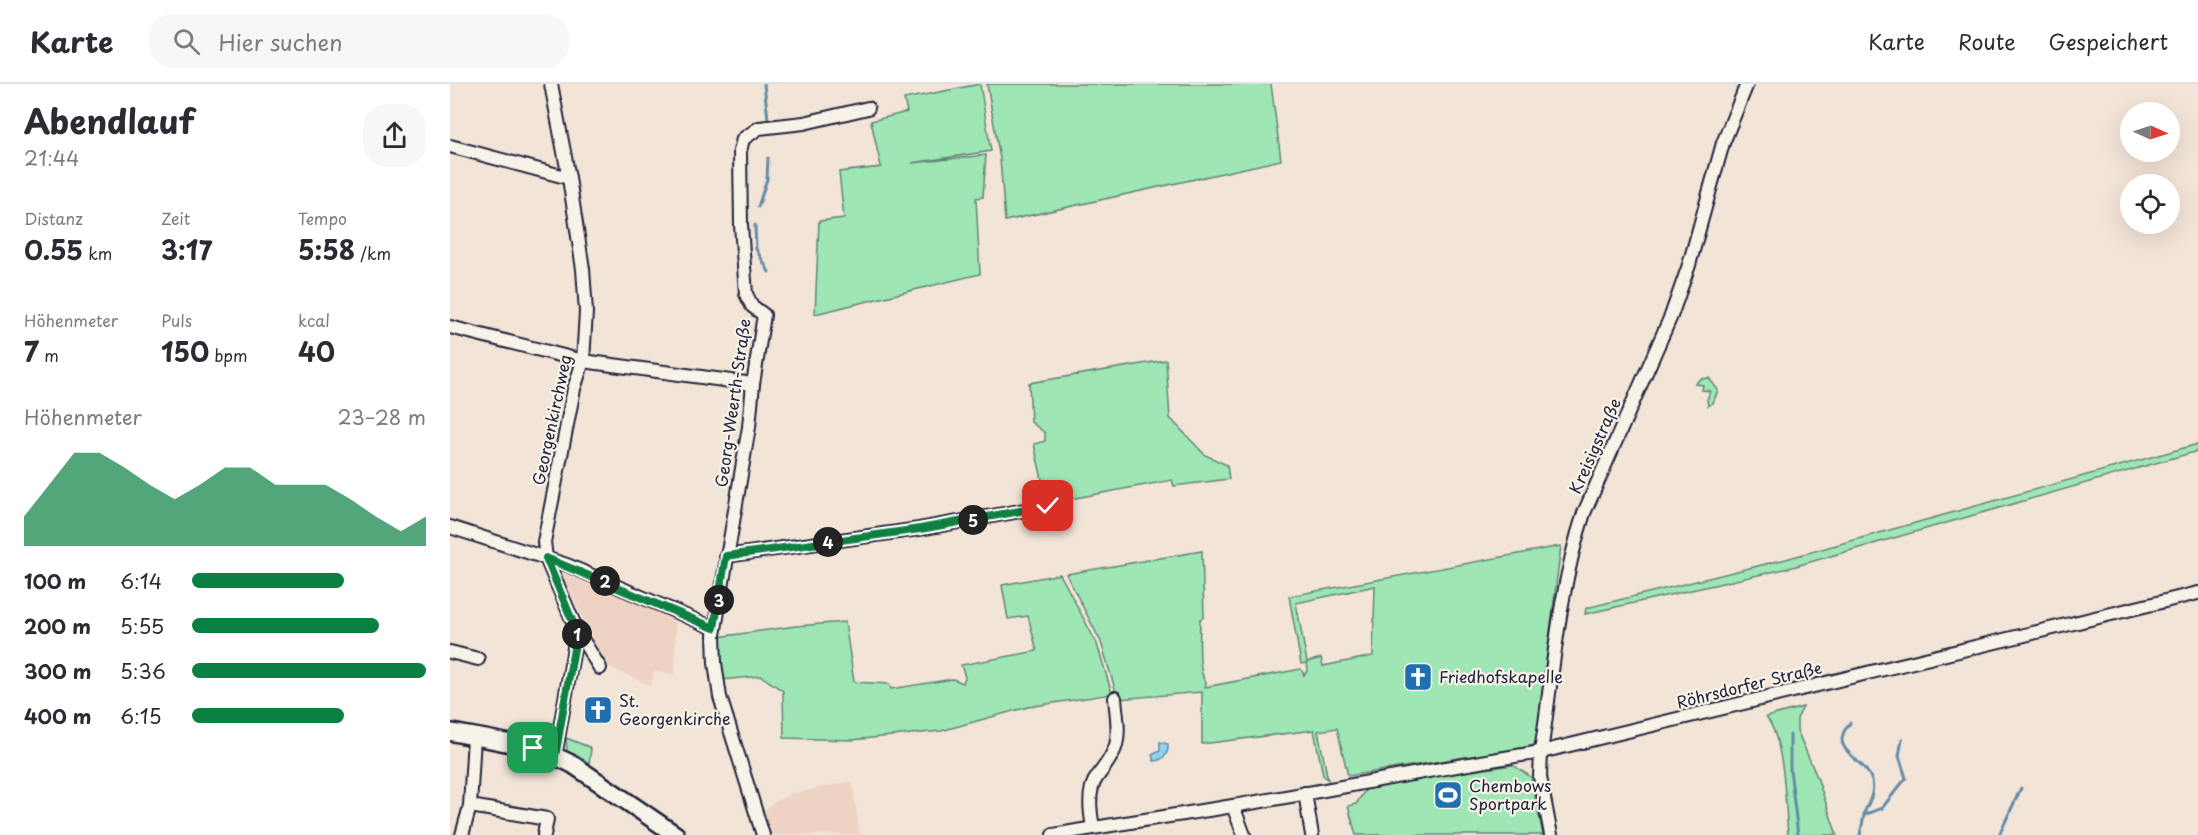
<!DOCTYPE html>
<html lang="de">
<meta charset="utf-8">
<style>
body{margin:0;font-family:"Playpen Sans",sans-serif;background:#f7f7f7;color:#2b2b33;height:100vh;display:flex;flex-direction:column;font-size:22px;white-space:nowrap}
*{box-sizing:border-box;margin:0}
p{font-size:20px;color:#7c7c81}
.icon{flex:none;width:33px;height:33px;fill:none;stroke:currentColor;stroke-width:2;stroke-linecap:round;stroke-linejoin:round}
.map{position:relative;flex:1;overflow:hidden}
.side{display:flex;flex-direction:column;background:#fff;width:450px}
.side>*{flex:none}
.needle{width:39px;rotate:93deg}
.tools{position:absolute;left:1670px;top:18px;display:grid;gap:12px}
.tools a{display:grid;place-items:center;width:60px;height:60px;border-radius:50%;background:#fff;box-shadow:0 6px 24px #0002;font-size:30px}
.pin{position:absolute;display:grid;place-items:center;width:51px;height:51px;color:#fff;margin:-26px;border-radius:12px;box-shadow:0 3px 9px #0006}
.km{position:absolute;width:30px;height:30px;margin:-15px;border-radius:50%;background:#222;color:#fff;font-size:16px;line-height:30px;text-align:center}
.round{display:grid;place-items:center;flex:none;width:63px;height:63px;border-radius:24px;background:#f7f7f7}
.head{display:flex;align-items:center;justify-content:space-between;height:102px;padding:0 24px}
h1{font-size:33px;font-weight:700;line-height:45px}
.metrics{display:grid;grid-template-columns:repeat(3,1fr);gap:9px;height:102px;padding:6px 24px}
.metrics div{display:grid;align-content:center}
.metrics b{font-size:26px;font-weight:700}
.metrics small{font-size:16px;font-weight:400}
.metrics p{font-size:16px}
.chart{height:168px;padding:12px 24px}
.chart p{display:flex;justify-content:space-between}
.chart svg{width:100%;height:108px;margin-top:6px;fill:#0b8043;opacity:.7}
ul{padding:0 24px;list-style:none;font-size:20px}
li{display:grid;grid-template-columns:96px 72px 1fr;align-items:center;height:45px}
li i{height:15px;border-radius:8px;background:#0b8043}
header{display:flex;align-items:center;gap:36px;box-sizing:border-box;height:84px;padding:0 30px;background:#fff;border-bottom:2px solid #e1e1e2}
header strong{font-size:28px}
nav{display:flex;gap:33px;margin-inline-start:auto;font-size:21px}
.search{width:420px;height:54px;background:#f7f7f7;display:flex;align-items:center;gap:15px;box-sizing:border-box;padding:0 21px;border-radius:24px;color:#7c7c81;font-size:22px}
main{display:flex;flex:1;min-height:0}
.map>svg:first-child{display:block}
.built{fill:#eed3c5}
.green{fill:#9ee6b4;stroke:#608478;stroke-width:1.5;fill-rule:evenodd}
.water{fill:#8fd3f0;stroke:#638ca8;stroke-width:1.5}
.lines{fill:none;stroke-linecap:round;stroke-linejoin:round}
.stream{stroke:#638ca8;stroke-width:3}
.street-casing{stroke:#22223b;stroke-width:16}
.secondary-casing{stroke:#22223b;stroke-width:21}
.street{stroke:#f7f3e8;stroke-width:12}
.secondary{stroke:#f7f3e8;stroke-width:16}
.route-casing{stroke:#fff;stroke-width:12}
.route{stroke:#0b8043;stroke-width:8}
.labels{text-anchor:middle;stroke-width:4.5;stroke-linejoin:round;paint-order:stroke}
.street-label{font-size:16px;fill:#22223b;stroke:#f7f3e8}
.poi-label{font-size:16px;fill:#22223b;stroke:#f7f3e8;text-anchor:start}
</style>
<header>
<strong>Karte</strong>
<div class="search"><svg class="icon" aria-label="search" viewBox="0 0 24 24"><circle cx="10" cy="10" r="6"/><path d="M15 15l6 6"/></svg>Hier suchen</div>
<nav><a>Karte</a><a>Route</a><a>Gespeichert</a></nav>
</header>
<main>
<section class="side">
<div class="head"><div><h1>Abendlauf</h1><p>21:44</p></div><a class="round"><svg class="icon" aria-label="share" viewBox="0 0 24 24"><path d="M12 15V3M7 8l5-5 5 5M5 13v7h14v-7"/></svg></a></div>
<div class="metrics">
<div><p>Distanz</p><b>0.55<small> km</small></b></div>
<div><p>Zeit</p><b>3:17</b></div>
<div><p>Tempo</p><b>5:58<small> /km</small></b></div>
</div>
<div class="metrics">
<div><p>Höhenmeter</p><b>7<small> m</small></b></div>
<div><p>Puls</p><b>150<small> bpm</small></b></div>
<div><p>kcal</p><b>40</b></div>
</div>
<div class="chart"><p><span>Höhenmeter</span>23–28 m</p>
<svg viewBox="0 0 160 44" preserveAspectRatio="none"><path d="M0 44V32L10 19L20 6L30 6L40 12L50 19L60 25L70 19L80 12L90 12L100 19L110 19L120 19L130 25L140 32L150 38L160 32V44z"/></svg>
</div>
<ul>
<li><b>100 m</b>6:14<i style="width:65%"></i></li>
<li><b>200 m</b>5:55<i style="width:80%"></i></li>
<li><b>300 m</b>5:36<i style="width:100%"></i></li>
<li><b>400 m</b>6:15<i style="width:65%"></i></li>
</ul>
</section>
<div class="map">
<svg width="1748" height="751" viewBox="0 0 1748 751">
<rect width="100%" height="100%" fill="#f3e4d8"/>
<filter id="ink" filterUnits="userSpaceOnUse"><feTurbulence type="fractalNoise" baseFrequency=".0167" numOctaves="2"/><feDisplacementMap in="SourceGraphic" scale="12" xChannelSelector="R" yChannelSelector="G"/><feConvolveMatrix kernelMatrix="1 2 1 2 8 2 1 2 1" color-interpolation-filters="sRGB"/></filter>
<g filter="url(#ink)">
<g class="built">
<polygon points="111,489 226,534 225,591 204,587 201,602 155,581"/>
<polygon points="402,697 410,751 322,751 314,727 323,719 340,710"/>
</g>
<g class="green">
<polygon points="530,0 541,67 462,79 536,71 533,113 526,114 530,190 365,230 369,137 394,134 389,88 431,83 421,37 457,28 454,15"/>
<polygon points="537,0 821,0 831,76 555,137 550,75"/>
<polygon points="716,276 720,334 755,371 777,381 779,395 724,402 722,396 599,419 598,422 584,360 595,357 595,349 581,338 579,299"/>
<polygon points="1259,294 1268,306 1263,319 1258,322 1257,316 1260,307 1252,306 1253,301 1245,300 1250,295"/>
<polygon points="1748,360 1748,367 1339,484 1135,530 1136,524 1336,475"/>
<path d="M1111,462L1086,656L1083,662L898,692L887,644L868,647L878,696L873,691L864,646L752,660V608L668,615L651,558L616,490L752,467L754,533L750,535C750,551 747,587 756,599L755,603L851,585L854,591L858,586L857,579L851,580L839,512ZM925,502L923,572L873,582L871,574L857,578L846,519Z"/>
<polygon points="610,490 647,560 662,610 578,623 491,647 402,656 334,654 333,607 311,592 271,596 268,553 346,542 395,538 404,598 439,600 441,605 503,595 513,599 515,593 511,581 587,567 578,532 558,535 552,501"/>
<path d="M1353,623L1347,635V646L1367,693L1387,751H1338C1335,720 1335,656 1316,633Z"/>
<polygon points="116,654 139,663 141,665 139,680 117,667"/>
<polygon points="1063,681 1081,693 1093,751 906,751 898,722 906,720 918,702"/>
</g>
<path class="water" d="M710,658L718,660C719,669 714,676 704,677L702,671L710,667Z"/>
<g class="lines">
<g class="stream">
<polyline points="314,0 318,35"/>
<polyline points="308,123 317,95 318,74"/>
<polyline points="305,141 306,165 319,188"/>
<path d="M1400,639C1375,667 1416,674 1422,697C1425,709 1418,720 1414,729"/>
<polyline points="1340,651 1340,685 1348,751"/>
<polyline points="1410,751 1414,731 1432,724 1456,694 1449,672 1452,655"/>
<polyline points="1549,751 1571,704"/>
</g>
<g class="street-casing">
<g id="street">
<polyline points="101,0 119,94 133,185 136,228 133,277 124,305 94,458 96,474 127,547 105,672"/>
<polyline points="0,62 119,94"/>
<polyline points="0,243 133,277 303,300"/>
<polyline points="0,443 117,481 264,544"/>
<polyline points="276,472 469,445 598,422"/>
<polyline points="127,547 150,584"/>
<polyline points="0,568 28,575"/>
<polyline points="855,709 862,751"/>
<polyline points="20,722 97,735 94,751"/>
<polyline points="783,722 794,751"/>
<path d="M643,743C640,728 637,706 647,693C654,683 663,673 666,661C670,646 666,628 665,614"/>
<polyline points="12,751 20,722 24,653"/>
<polyline points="313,751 270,613 265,579 264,551 299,343 303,300 314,231 302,222 296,210 291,141 290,67 293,55 309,44 354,39 418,24"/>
<path d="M603,751C663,740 723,732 783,722C886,705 988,684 1091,668L1748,509"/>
<path d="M1101,751L1090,693L1091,668C1103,588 1109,505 1134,429L1221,232L1239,181L1273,59L1297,0"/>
</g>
</g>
<g class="secondary-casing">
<path id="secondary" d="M0,648C41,656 84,661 122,680L226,751"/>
</g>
<use href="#street" class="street"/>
<use href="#secondary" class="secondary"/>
</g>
</g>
<g class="lines" filter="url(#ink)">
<g class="route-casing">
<polyline id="route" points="83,664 105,672 127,548 96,474 264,544 276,472 470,445 598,422"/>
</g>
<use href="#route" class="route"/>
</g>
<defs>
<g id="church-square" transform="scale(1.5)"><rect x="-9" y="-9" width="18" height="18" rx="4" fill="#1f6fb2" stroke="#f7f3e8"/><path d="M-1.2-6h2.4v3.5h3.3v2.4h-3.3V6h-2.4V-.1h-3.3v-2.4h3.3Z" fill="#fff"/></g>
<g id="stadium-square" transform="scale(1.5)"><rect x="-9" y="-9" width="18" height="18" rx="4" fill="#1f6fb2" stroke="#f7f3e8"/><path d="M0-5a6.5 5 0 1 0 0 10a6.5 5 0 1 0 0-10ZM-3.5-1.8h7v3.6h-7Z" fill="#fff"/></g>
</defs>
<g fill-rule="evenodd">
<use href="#church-square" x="968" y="593"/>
<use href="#church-square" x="148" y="626"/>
<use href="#stadium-square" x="998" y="711"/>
</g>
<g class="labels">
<g class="street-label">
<text transform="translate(283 319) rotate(-82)" y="6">Georg-Weerth-Straße</text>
<text transform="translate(102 336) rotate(-78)" y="6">Georgenkirchweg</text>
<text transform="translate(1145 362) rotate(-66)" y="6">Kreisigstraße</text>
<text transform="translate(1299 601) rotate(-14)" y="6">Röhrsdorfer Straße</text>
</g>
<g class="poi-label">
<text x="989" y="599">Friedhofskapelle</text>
<text x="169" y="623">St.<tspan x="169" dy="18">Georgenkirche</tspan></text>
<text x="1019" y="708">Chembows<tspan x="1019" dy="18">Sportpark</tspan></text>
</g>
</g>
</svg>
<div class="tools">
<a><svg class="needle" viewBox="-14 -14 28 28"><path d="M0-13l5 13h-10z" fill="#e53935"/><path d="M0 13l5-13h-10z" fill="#7c7c81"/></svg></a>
<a><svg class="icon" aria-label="locate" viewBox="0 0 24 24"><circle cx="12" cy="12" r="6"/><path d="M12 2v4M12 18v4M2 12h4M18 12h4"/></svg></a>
</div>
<div class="pin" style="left:83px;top:664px;background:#1e9e55"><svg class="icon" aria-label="arrive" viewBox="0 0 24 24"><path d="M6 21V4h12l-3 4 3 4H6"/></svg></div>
<div class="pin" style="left:598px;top:422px;background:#d93025"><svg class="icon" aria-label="check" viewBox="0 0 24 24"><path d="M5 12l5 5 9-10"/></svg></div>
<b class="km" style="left:127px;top:550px">1</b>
<b class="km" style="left:155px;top:497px">2</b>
<b class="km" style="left:269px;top:516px">3</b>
<b class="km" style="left:378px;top:458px">4</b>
<b class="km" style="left:523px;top:436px">5</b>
</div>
</main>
